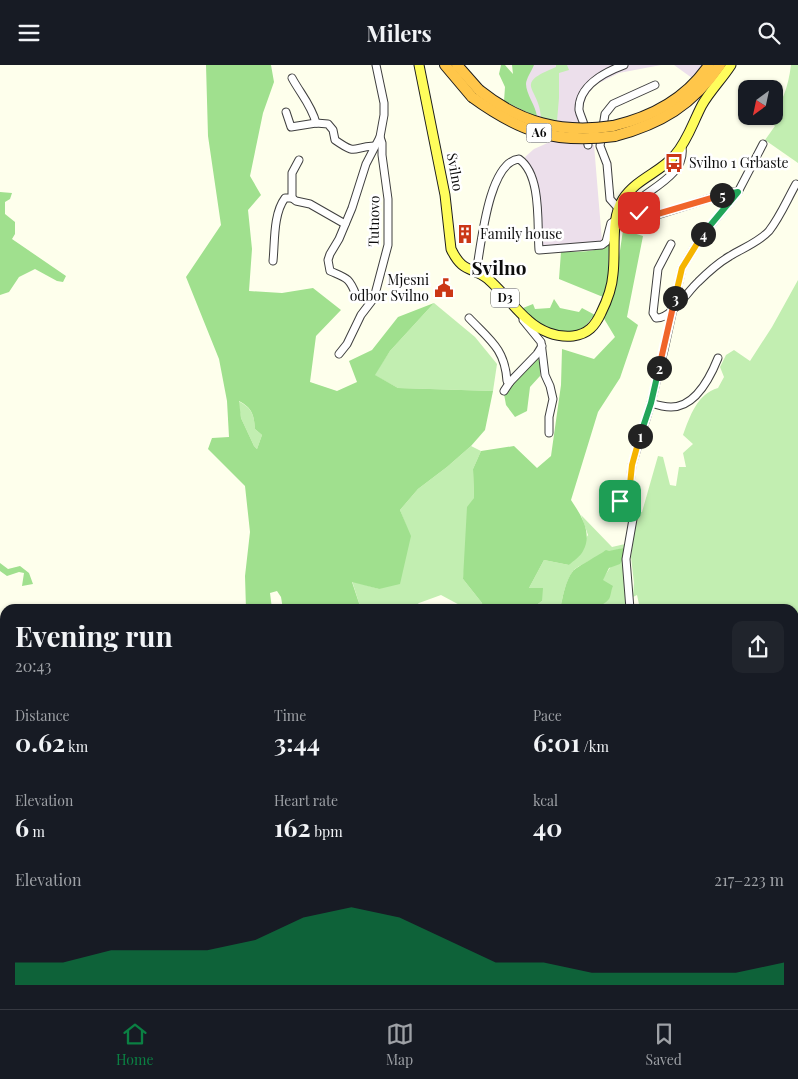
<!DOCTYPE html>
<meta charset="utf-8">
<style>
body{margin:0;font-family:"Playfair Display",serif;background:#20242c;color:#f1f3f6;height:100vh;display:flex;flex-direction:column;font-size:19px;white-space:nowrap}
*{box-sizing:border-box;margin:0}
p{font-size:16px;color:#9ea1a6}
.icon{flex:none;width:28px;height:28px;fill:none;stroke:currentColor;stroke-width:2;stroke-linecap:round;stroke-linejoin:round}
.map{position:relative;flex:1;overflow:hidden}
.panel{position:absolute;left:0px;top:539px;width:799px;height:406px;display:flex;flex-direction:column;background:#171b24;border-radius:15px 15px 0 0;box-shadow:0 1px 4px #0004}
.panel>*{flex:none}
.needle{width:32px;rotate:213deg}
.buttons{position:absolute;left:738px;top:15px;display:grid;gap:10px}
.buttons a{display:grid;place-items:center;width:45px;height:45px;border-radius:10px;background:#171b24;box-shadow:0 1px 4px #0004;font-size:25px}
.pin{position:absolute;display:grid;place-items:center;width:42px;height:42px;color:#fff;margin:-21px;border-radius:10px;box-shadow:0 2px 8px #0006}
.km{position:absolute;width:25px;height:25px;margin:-12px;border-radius:50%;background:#222;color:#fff;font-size:14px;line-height:25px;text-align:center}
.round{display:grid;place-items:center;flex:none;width:52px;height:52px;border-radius:10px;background:#20242c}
.overview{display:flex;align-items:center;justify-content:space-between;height:85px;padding:0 15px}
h1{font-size:28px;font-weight:700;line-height:38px}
.metrics{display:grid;grid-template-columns:repeat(3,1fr);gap:8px;height:85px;padding:5px 15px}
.metrics div{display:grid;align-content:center}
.metrics b{font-size:25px;font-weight:700}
.metrics small{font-size:14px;font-weight:400}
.metrics p{font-size:14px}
.chart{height:140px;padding:10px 15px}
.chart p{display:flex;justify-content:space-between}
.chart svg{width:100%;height:90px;margin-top:5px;fill:#0b8043;opacity:.7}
header{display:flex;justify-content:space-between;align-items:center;height:65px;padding:0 15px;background:#171b24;font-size:22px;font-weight:700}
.menu{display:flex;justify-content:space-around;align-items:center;height:70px;border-top:1px solid #363941;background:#171b24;font-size:14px;color:#9ea1a6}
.menu a{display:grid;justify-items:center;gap:2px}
.menu .on{color:#0b8043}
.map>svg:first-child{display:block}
.industrial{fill:#ecdfeb}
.green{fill:#c2eeb1}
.forest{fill:#a0e08e;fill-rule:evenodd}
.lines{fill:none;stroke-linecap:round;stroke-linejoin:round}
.minor-casing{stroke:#3f3f3f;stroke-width:9}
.major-casing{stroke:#1d1d1d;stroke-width:11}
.highway-casing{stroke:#1d1d1d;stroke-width:12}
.minor{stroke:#fff;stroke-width:7}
.major{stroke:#fffd5c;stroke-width:9}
.highway{stroke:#ffc64a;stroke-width:10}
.highway-bridge-casing{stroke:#1d1d1d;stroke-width:12;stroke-linecap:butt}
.highway-bridge{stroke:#ffc64a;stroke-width:10}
.split-1-casing{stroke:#fff;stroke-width:10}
.split-2-casing{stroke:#fff;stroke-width:10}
.split-3-casing{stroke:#fff;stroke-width:10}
.split-4-casing{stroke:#fff;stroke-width:10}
.split-5-casing{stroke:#fff;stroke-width:10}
.split-6-casing{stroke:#fff;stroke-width:10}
.split-7-casing{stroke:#fff;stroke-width:10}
.split-1{stroke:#f5b400;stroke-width:6}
.split-2{stroke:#22a559;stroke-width:6}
.split-3{stroke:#f0652b;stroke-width:6}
.split-4{stroke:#f5b400;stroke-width:6}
.split-5{stroke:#22a559;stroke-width:6}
.split-6{stroke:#f0652b;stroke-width:6}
.split-7{stroke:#22a559;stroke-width:6}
.labels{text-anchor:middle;stroke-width:5;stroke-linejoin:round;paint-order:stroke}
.shield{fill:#fff;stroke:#555;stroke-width:1}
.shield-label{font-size:12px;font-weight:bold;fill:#0c0c0c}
.poi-label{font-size:14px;fill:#0c0c0c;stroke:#fff;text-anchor:start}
.street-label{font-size:14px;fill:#0c0c0c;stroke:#fff}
.district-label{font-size:19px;font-weight:bold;fill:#0c0c0c;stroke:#fff}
</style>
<header><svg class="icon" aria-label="menu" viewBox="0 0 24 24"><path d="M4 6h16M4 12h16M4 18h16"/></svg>Milers<svg class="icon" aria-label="search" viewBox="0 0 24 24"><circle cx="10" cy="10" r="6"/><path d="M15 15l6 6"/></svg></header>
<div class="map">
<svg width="798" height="944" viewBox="0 0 798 944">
<rect width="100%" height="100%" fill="#feffec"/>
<g class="industrial">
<polygon points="516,0 661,0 619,8 595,20 586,32 582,46 588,60 555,57 532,50"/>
<polygon points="674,0 703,0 692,13"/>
<polygon points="552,76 573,79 594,80 602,176 597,179 543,183 535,110 525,92 534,84"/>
</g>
<g class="green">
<path d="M556,0H567L569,5L559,8V33L557,56L541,52C539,21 512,20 556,2Z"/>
<path d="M791,0H798V98L765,75L775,61L769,56C782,38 788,24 791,0Z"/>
<path d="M798,215V594L794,606V544H640L637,530L633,532L634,518L631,492L636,454L638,448L642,447L658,391L663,392L670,420L676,421L679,402H686L683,388L693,379L683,370C690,351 697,329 718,323L724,312L720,302L726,290L734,285L750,296L772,262Z"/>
<polygon points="434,238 475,272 497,299 493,326 398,323 374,310 390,286"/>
<path d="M238,336C252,343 254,349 255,364L262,370L257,384L254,381L241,353Z"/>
<polygon points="471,381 481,386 473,404 474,433 463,514 482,538 483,544 467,544 441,530 419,538 411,544 361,544 352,516 379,524 410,471 400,445 418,424 447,402"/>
<path d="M581,450L612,482L625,479L627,544H587L600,539L602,515L623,483C612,486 578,499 573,506C565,517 563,531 560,544H531L542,536V523H529L544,495L569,500L588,470Z"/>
</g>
<g class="forest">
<path d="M206,0H271L274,17L263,48L250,111L261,130L248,145L252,184L249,226L282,228L313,223L341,245L316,271L310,317L337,326L357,317L349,296L372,285L398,252L434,238L390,286L375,310L398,323L493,326L485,365L471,381L447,402L418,424L400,445L411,471L400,519L379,524L352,517L361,544H283L281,532L277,526L270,528L272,544H246L245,511L250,467L245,421L208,384L212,373L229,372L227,336L219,294L186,212L221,160L208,71ZM239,336C252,343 254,349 255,364L262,370L257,384L254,381L241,353Z"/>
<path d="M501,0H505L513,9L512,0H534C532,5 526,14 526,19C526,29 536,41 537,52L504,36L505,22L499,9Z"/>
<polygon points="0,127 12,128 10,134 5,137 5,149 15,157 15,169 12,174 66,211 63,217 57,216 35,204 19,212 9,227 0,230"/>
<path d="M623,165L643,171L627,252L638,260L620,313L598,347L571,435C581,450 593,468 583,486C581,491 573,496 569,500L544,495L529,523H543L542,536L531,544H483L482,538L463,514L467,442L474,433L473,404L481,386L514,381L537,403L551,391L561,320L562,284L594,294L615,272L603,252L614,227Z"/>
<path d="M609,177L608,217L603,232L559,214L561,187C575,186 599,189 609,177Z"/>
<path d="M554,234L560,243L579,247L582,243L595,250C591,253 588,259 584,262C563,275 535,260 523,243L533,239L535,244L550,243Z"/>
<path d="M541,293L540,311L530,322L527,346L515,352L506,340L504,329C514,316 525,299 541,293Z"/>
<path d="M623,483V494L620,499L609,503L603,515L613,521C611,525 611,531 609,534C599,547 574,544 560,544C563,532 565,516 573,506C575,503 601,489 606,485L609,486Z"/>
<polygon points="0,498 8,504 20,501 29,508 33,519 22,521 24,508 19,507 7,511 0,506"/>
<polygon points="0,703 5,713 5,818 0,816 0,778 4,775 0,763"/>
<polygon points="798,829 798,944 512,944 512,940 794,940 794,830"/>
<polygon points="204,940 378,940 380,944 277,944 277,942 273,944 205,944"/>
</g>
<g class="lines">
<g class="minor-casing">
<g id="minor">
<path d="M292,13C300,28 312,41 316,58"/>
<path d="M286,47L291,62L316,58L328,59L333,65L335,75C358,91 351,82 374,81"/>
<path d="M588,80C587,73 586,67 584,60C583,55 580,50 579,45C578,21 605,7 624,0"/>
<polyline points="738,127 763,79"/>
<polyline points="292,133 292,108 299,95"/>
<polyline points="618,143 610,134 607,99 600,81 605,49 613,39 655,20"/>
<path d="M671,179L658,204L653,248L656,253C671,254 687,227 698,217C708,207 718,198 730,191C743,183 759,177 769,166C780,152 787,135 796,119"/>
<path d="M273,196C275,177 273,149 285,133H292L296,136L310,139L345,159"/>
<path d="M476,208C481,182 488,97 519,94C542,110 537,160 539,185L602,180L606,177L611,158L616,155"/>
<path d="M356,230C349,212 346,213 330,206L328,195L330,189L339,174L352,143L366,99L380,72"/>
<path d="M469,253C490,275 505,284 507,316L510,317L537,289L542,281"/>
<polyline points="523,253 523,255 541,277 545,310 550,321 553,334 549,352 549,368"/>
<polyline points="339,289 347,279 361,250 374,233 388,180 388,134 382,90 382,78 380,72 384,50 384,38 376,0"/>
<polyline points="504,326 510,317"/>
<path d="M651,338C657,340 664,342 671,342C695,342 710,313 718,293"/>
<path d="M629,429L632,400L651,338L664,285L682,203L701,172L738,127H730L654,151L639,148L634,143V139C650,123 686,110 682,82"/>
<circle cx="628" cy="438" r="8"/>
<polyline points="630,544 626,494 633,454 630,446"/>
<polyline points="794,655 798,648"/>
<polyline points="794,736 798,739"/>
</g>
</g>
<g class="major-casing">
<path id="major" d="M419,0L445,130L451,184C463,209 472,201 488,214C503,227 514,243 528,255C540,266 557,273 573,271C588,269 595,261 601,248C607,236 612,223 613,209C616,185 610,154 623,134C636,114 661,107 675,90C688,75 693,57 702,40C710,26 722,14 731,0"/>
</g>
<g class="highway-casing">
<g id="highway">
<polyline points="445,0 472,32"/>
<polyline points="457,0 479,25"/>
<path d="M613,61C652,52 686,34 709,0"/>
<path d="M615,71C660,59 693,40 720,0"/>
</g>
</g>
<use href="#minor" class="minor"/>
<use href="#major" class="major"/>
<use href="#highway" class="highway"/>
<g class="highway-bridge-casing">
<g id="highway-bridge">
<path d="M479,25C520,58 562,69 613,61"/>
<path d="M472,32C520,67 555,79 615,71"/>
</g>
</g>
<use href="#highway-bridge" class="highway-bridge"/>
</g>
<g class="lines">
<g class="split-1-casing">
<polyline id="split-1" points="620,436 624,431 629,429 632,400 640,371"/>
</g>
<g class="split-2-casing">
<polyline id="split-2" points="640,371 651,338 659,303"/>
</g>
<g class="split-3-casing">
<polyline id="split-3" points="659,303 675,233"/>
</g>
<g class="split-4-casing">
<polyline id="split-4" points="675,233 682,203 703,169"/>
</g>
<g class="split-5-casing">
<polyline id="split-5" points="703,169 738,127 722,130"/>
</g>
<g class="split-6-casing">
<polyline id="split-6" points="654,150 722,130"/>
</g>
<g class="split-7-casing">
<polyline id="split-7" points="639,148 654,150"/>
</g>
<use href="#split-1" class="split-1"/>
<use href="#split-2" class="split-2"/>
<use href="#split-3" class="split-3"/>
<use href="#split-4" class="split-4"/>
<use href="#split-5" class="split-5"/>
<use href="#split-6" class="split-6"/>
<use href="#split-7" class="split-7"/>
</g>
<defs>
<g id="bus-bare" transform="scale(1.5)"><path d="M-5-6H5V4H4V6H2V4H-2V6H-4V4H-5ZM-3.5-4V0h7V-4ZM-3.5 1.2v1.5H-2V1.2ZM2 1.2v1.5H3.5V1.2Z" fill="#cb3716" stroke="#fff" stroke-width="2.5" paint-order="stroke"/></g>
<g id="building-bare" transform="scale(1.5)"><path d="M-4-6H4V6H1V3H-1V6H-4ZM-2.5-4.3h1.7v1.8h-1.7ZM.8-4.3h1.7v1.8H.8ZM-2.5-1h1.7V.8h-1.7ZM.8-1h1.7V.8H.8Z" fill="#cb3716" stroke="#fff" stroke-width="2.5" paint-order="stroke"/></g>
<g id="civic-bare" transform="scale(1.5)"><path d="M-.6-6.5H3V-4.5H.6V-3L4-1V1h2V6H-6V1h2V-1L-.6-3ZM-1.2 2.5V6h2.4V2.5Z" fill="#cb3716" stroke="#fff" stroke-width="2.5" paint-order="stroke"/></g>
</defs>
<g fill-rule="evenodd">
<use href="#bus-bare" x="674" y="98"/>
<use href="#building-bare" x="465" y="169"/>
<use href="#civic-bare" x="444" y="223"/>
</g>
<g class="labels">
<g class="shield">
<rect x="526.5" y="58.5" width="25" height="19" rx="4"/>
<rect x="491" y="223.5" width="28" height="19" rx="4"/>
</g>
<g class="shield-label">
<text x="539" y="72">A6</text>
<text x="505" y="237">D3</text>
</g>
<g class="poi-label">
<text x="689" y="103">Svilno 1 Grbaste</text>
<text x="480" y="174">Family house</text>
<text x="429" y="220" text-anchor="end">Mjesni<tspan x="429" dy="16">odbor Svilno</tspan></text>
</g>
<g class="street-label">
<text transform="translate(455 107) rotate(80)" y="5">Svilno</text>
<text transform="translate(374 156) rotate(-89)" y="5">Tutnovo</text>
</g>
<g class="district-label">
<text x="499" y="210">Svilno</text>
</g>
</g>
</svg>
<div class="buttons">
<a><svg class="needle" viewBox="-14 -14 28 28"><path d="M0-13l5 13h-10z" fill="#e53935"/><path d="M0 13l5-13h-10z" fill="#9ea1a6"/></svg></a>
</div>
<div class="pin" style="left:620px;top:436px;background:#1e9e55"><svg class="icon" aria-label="arrive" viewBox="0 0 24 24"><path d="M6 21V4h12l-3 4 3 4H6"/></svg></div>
<div class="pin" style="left:639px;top:148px;background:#d93025"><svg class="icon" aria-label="check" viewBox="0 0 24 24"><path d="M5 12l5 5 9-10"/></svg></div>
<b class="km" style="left:640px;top:371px">1</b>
<b class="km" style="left:659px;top:303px">2</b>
<b class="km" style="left:675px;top:233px">3</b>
<b class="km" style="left:703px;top:169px">4</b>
<b class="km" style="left:722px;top:130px">5</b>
<section class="panel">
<div class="overview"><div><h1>Evening run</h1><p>20:43</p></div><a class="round"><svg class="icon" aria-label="share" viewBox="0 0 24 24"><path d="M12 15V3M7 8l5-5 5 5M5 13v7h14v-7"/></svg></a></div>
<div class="metrics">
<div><p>Distance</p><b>0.62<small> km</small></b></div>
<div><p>Time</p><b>3:44</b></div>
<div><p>Pace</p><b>6:01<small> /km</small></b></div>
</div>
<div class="metrics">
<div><p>Elevation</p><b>6<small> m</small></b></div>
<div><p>Heart rate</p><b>162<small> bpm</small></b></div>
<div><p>kcal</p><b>40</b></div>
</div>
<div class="chart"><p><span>Elevation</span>217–223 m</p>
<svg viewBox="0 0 160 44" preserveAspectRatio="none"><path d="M0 44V33L10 33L20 27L30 27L40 27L50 22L60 11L70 6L80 11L90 22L100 33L110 33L120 38L130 38L140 38L150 38L160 33V44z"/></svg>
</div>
</section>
</div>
<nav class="menu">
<a class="on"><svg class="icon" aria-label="home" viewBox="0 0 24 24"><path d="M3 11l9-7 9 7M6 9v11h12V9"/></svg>Home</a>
<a><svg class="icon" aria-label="map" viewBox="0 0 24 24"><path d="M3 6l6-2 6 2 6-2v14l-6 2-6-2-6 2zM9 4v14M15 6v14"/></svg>Map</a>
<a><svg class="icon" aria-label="saved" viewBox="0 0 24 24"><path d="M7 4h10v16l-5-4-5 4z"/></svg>Saved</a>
</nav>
